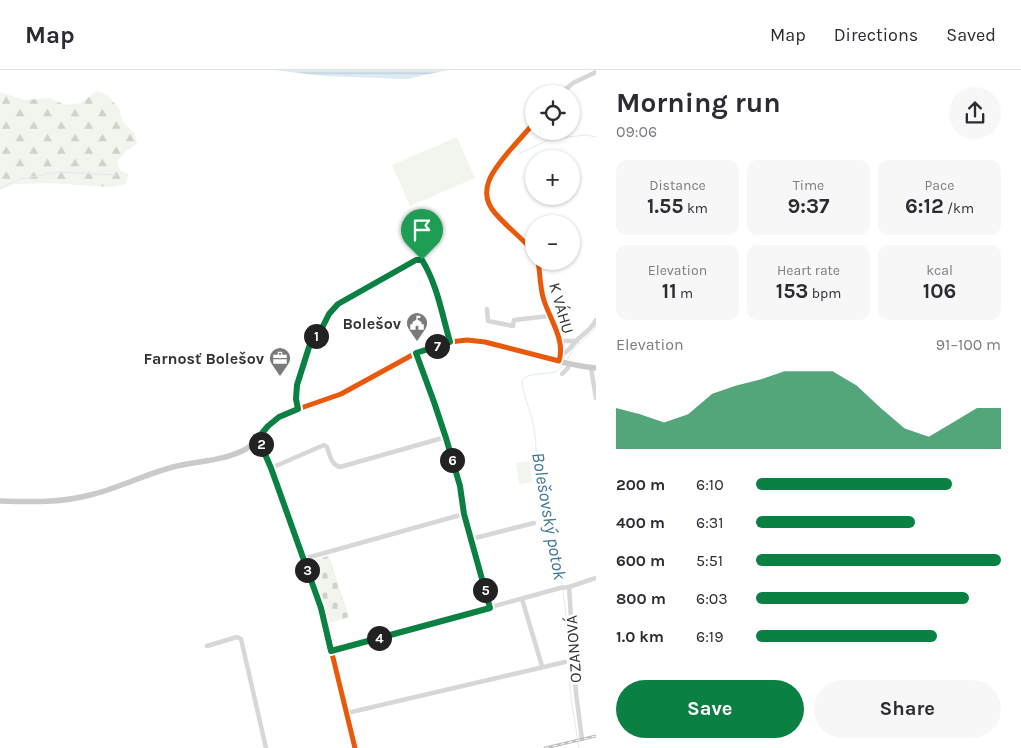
<!DOCTYPE html>
<meta charset="utf-8">
<style>
body{margin:0;font-family:Karla,sans-serif;background:#f7f7f7;color:#2b2b33;height:100vh;display:flex;flex-direction:column;font-size:19px;white-space:nowrap}
*{box-sizing:border-box;margin:0}
p{font-size:16px;color:#7c7c81}
.icon{flex:none;width:28px;height:28px;fill:none;stroke:currentColor;stroke-width:2;stroke-linecap:round;stroke-linejoin:round}
.map{position:relative;flex:1;overflow:hidden}
.panel{display:flex;flex-direction:column;background:#fff;width:425px}
.panel>*{flex:none}
.tools{position:absolute;left:525px;top:15px;display:grid;gap:10px}
.tools a{display:grid;place-items:center;width:55px;height:55px;border-radius:50%;background:#fff;box-shadow:0 1px 4px #0004;font-size:25px}
.pin{position:absolute;display:grid;place-items:center;width:42px;height:42px;color:#fff;margin:-51px -21px;border-radius:50% 50% 50% 0;rotate:-45deg;box-shadow:0 0 5px #0007}
.pin .icon{rotate:45deg}
.km{position:absolute;width:25px;height:25px;margin:-12px;border-radius:50%;background:#222;color:#fff;font-size:14px;line-height:25px;text-align:center}
.round{display:grid;place-items:center;flex:none;width:52px;height:52px;border-radius:26px;background:#f7f7f7}
.overview{display:flex;align-items:center;justify-content:space-between;height:85px;padding:0 20px}
h1{font-size:28px;font-weight:700;line-height:38px}
.stats{display:grid;grid-template-columns:repeat(3,1fr);gap:8px;height:85px;padding:5px 20px}
.stats div{display:grid;align-content:center;border-radius:10px;background:#f7f7f7;text-align:center}
.stats b{font-size:21px;font-weight:700}
.stats small{font-size:14px;font-weight:400}
.stats p{font-size:14px}
.chart{height:140px;padding:10px 20px}
.chart p{display:flex;justify-content:space-between}
.chart svg{width:100%;height:90px;margin-top:5px;fill:#0b8043;opacity:.7}
.action{display:flex;gap:10px;margin-top:auto;padding:10px 20px}
.action a{flex:1;height:58px;border-radius:30px;background:#0b8043;color:#fff;font-size:20px;font-weight:700;line-height:58px;text-align:center}
.action a+a{background:#f7f7f7;color:#2b2b33}
ul{padding:0 20px;list-style:none;font-size:16px}
li{display:grid;grid-template-columns:80px 60px 1fr;align-items:center;height:38px}
li i{height:12px;border-radius:6px;background:#0b8043}
header{display:flex;align-items:center;gap:30px;box-sizing:border-box;height:70px;padding:0 25px;background:#fff;border-bottom:1px solid #e1e1e2}
header strong{font-size:24px}
nav{display:flex;gap:28px;margin-inline-start:auto;font-size:18px}
main{display:flex;flex:1;min-height:0}
.map>svg:first-child{display:block}
.forest{fill:url(#forest-firs)}
.cemetery{fill:url(#cemetery-stones)}
.garden{fill:#f1f5ed}
.water{fill:url(#water-rules)}
.lines{fill:none;stroke-linecap:round;stroke-linejoin:round}
.stream{stroke:#ddebf3;stroke-width:1}
.minor{stroke:#d7d7d7;stroke-width:4.5}
.major{stroke:#cacaca;stroke-width:5.5}
.rail-casing{stroke:#bebebe;stroke-width:3}
.rail{stroke:#fff;stroke-width:1;stroke-dasharray:4;stroke-linecap:butt}
.cycleway-casing{stroke:#fff;stroke-width:8}
.cycleway{stroke:#e8590c;stroke-width:5}
.route-casing{stroke:#fff;stroke-width:10}
.route{stroke:#0b8043;stroke-width:6}
.labels{text-anchor:middle;stroke-width:5;stroke-linejoin:round;paint-order:stroke}
.street-label{font-size:16px;fill:#333;stroke:#fff}
.poi-label{font-size:16px;font-weight:bold;fill:#333;stroke:#fff;text-anchor:end}
.water-label{font-size:18px;font-style:italic;fill:#3f7597;stroke:#fff}
</style>
<header>
<strong>Map</strong>
<nav><a>Map</a><a>Directions</a><a>Saved</a></nav>
</header>
<main>
<div class="map">
<svg width="596" height="678" viewBox="0 0 596 678">
<defs>
<pattern id="forest-firs" width="22" height="20" patternUnits="userSpaceOnUse" patternTransform="scale(1.25)"><rect width="22" height="20" fill="#f1f5ed"/><path d="M5 1l3.5 6h-7zM16 11l3.5 6h-7z" fill="#cfd2cc"/></pattern>
<pattern id="cemetery-stones" width="16" height="16" patternUnits="userSpaceOnUse" patternTransform="scale(1.25)"><rect width="16" height="16" fill="#f1f5ed"/><path d="M2 7V4a2 2 0 0 1 4 0v3zM10 15v-3a2 2 0 0 1 4 0v3z" fill="#cfd2cc"/></pattern>
<pattern id="water-rules" width="6" height="5" patternUnits="userSpaceOnUse" patternTransform="scale(1.25)"><rect width="6" height="5" fill="#ddebf3"/><path d="M0 2.5h6" fill="none" stroke="#becad1"/></pattern>
</defs>
<rect width="100%" height="100%" fill="#fff"/>
<polygon class="forest" points="97,21 108,26 119,38 122,51 135,64 137,74 125,82 117,92 120,100 128,104 126,114 110,117 50,113 14,114 0,120 0,22 24,30 50,28 65,35 81,33"/>
<polygon class="cemetery" points="329,486 349,547 330,553 325,534 309,493 311,490"/>
<g class="garden">
<polygon points="457,67 475,108 410,136 392,95"/>
<polygon points="529,391 532,412 519,414 516,393"/>
</g>
<polygon class="water" points="274,0 448,0 407,9 324,6"/>
<g class="lines">
<g class="stream">
<polyline points="518,84 551,69 586,65 596,67"/>
<polyline points="0,118 20,109 59,102 116,105"/>
<polyline points="566,291 575,277 592,262 596,256"/>
<path d="M562,516L552,444L536,379C536,368 534,356 531,345C529,337 521,318 522,311C524,303 548,304 555,302C558,301 561,297 564,295"/>
<polyline points="563,520 567,556 570,621 579,678"/>
</g>
<g class="minor">
<polyline points="560,24 573,13 596,2"/>
<path d="M534,53C526,62 519,70 511,79C495,98 475,120 495,143C507,157 522,168 534,182"/>
<path d="M538,191C540,203 540,215 543,227C548,247 566,269 559,291"/>
<polyline points="487,239 488,251 513,256 514,250 549,246"/>
<polyline points="559,271 577,271"/>
<polyline points="416,283 434,331 446,367 459,416 464,444 491,538"/>
<path d="M561,285C568,282 571,277 576,271C583,264 591,260 596,250"/>
<polyline points="591,298 596,328"/>
<polyline points="562,304 567,299 570,294"/>
<path d="M298,339L296,329L297,315L310,274L323,256L329,244L338,233L416,190H422C437,215 442,244 450,272"/>
<polyline points="258,368 271,398 321,538 355,678"/>
<path d="M271,398L324,375L327,377C330,385 331,395 340,397L446,367"/>
<polyline points="471,469 534,453"/>
<polyline points="303,489 464,444"/>
<polyline points="522,529 542,596"/>
<polyline points="207,576 237,567 241,569 266,678"/>
<polyline points="331,581 560,518 569,517"/>
<polyline points="347,643 565,592"/>
<polyline points="582,669 576,623 569,517 596,508"/>
</g>
<path class="major" d="M0,431C31,432 63,433 94,424C121,417 146,404 173,397C197,391 224,391 246,379C259,371 266,355 279,347C298,336 322,332 342,323C380,306 414,277 455,271C471,269 488,273 504,276C534,284 565,295 596,298"/>
<g class="rail-casing">
<polyline id="rail" points="545,678 596,666"/>
</g>
<use href="#rail" class="rail"/>
<g class="cycleway-casing">
<g id="cycleway">
<path d="M534,53C526,62 519,70 511,79C495,98 475,120 495,143C507,157 522,168 534,182"/>
<path d="M298,339L296,329L297,315L310,274L323,256L329,244L338,233L416,190H422C437,215 442,244 450,272"/>
<path d="M355,678L321,538L271,398L258,368L268,356L279,347L298,339L341,324L416,283L450,272L467,270L485,272L559,291C566,269 548,247 543,227C540,215 540,203 538,191"/>
</g>
</g>
<use href="#cycleway" class="cycleway"/>
</g>
<g class="lines">
<g class="route-casing">
<path id="route" d="M416,190H422C437,214 442,244 450,272L416,283L434,332L446,368L460,416L464,444L490,538L331,581L321,538L271,398L258,368L268,356L279,347L298,339L296,329L297,315L310,274L323,256L329,244L338,234Z"/>
</g>
<use href="#route" class="route"/>
</g>
<defs>
<g id="civic-pin" transform="scale(1.125)"><path d="M0 17L-7.5 6A9.5 9.5 0 1 1 7.5 6Z" fill="#7a7a7a" stroke="#fff"/><path d="M-.6-6.5H3V-4.5H.6V-3L4-1V1h2V6H-6V1h2V-1L-.6-3ZM-1.2 2.5V6h2.4V2.5Z" fill="#fff"/></g>
<g id="office-pin" transform="scale(1.125)"><path d="M0 17L-7.5 6A9.5 9.5 0 1 1 7.5 6Z" fill="#7a7a7a" stroke="#fff"/><path d="M-6-3h4V-5.5h4V-3h4V5H-6ZM-1-4.5V-3h2v-1.5ZM-6 0V1H6V0Z" fill="#fff"/></g>
</defs>
<g fill-rule="evenodd">
<use href="#civic-pin" x="417" y="253"/>
<use href="#office-pin" x="280" y="288"/>
</g>
<g class="labels">
<g class="street-label">
<text transform="translate(562 238) rotate(74)" y="6">K VÁHU</text>
<text transform="translate(573 579) rotate(-94)" y="6">OZANOVÁ</text>
</g>
<g class="poi-label">
<text x="401" y="259">Bolešov</text>
<text x="264" y="294">Farnosť Bolešov</text>
</g>
<g class="water-label">
<text transform="translate(549 446) rotate(80)" y="6">Bolešovský potok</text>
</g>
</g>
</svg>
<div class="tools">
<a><svg class="icon" aria-label="locate" viewBox="0 0 24 24"><circle cx="12" cy="12" r="6"/><path d="M12 2v4M12 18v4M2 12h4M18 12h4"/></svg></a>
<a>+</a>
<a>−</a>
</div>
<div class="pin" style="left:422px;top:190px;background:#1e9e55"><svg class="icon" aria-label="arrive" viewBox="0 0 24 24"><path d="M6 21V4h12l-3 4 3 4H6"/></svg></div>
<b class="km" style="left:316px;top:266px">1</b>
<b class="km" style="left:261px;top:374px">2</b>
<b class="km" style="left:307px;top:500px">3</b>
<b class="km" style="left:379px;top:568px">4</b>
<b class="km" style="left:485px;top:520px">5</b>
<b class="km" style="left:452px;top:390px">6</b>
<b class="km" style="left:437px;top:276px">7</b>
</div>
<section class="panel">
<div class="overview"><div><h1>Morning run</h1><p>09:06</p></div><a class="round"><svg class="icon" aria-label="share" viewBox="0 0 24 24"><path d="M12 15V3M7 8l5-5 5 5M5 13v7h14v-7"/></svg></a></div>
<div class="stats">
<div><p>Distance</p><b>1.55<small> km</small></b></div>
<div><p>Time</p><b>9:37</b></div>
<div><p>Pace</p><b>6:12<small> /km</small></b></div>
</div>
<div class="stats">
<div><p>Elevation</p><b>11<small> m</small></b></div>
<div><p>Heart rate</p><b>153<small> bpm</small></b></div>
<div><p>kcal</p><b>106</b></div>
</div>
<div class="chart"><p><span>Elevation</span>91–100 m</p>
<svg viewBox="0 0 160 44" preserveAspectRatio="none"><path d="M0 44V24L10 27L20 31L30 27L40 17L50 13L60 10L70 6L80 6L90 6L100 13L110 24L120 34L130 38L140 31L150 24L160 24V44z"/></svg>
</div>
<ul>
<li><b>200 m</b>6:10<i style="width:80%"></i></li>
<li><b>400 m</b>6:31<i style="width:65%"></i></li>
<li><b>600 m</b>5:51<i style="width:100%"></i></li>
<li><b>800 m</b>6:03<i style="width:87%"></i></li>
<li><b>1.0 km</b>6:19<i style="width:74%"></i></li>
</ul>
<div class="action"><a>Save</a><a>Share</a></div>
</section>
</main>
